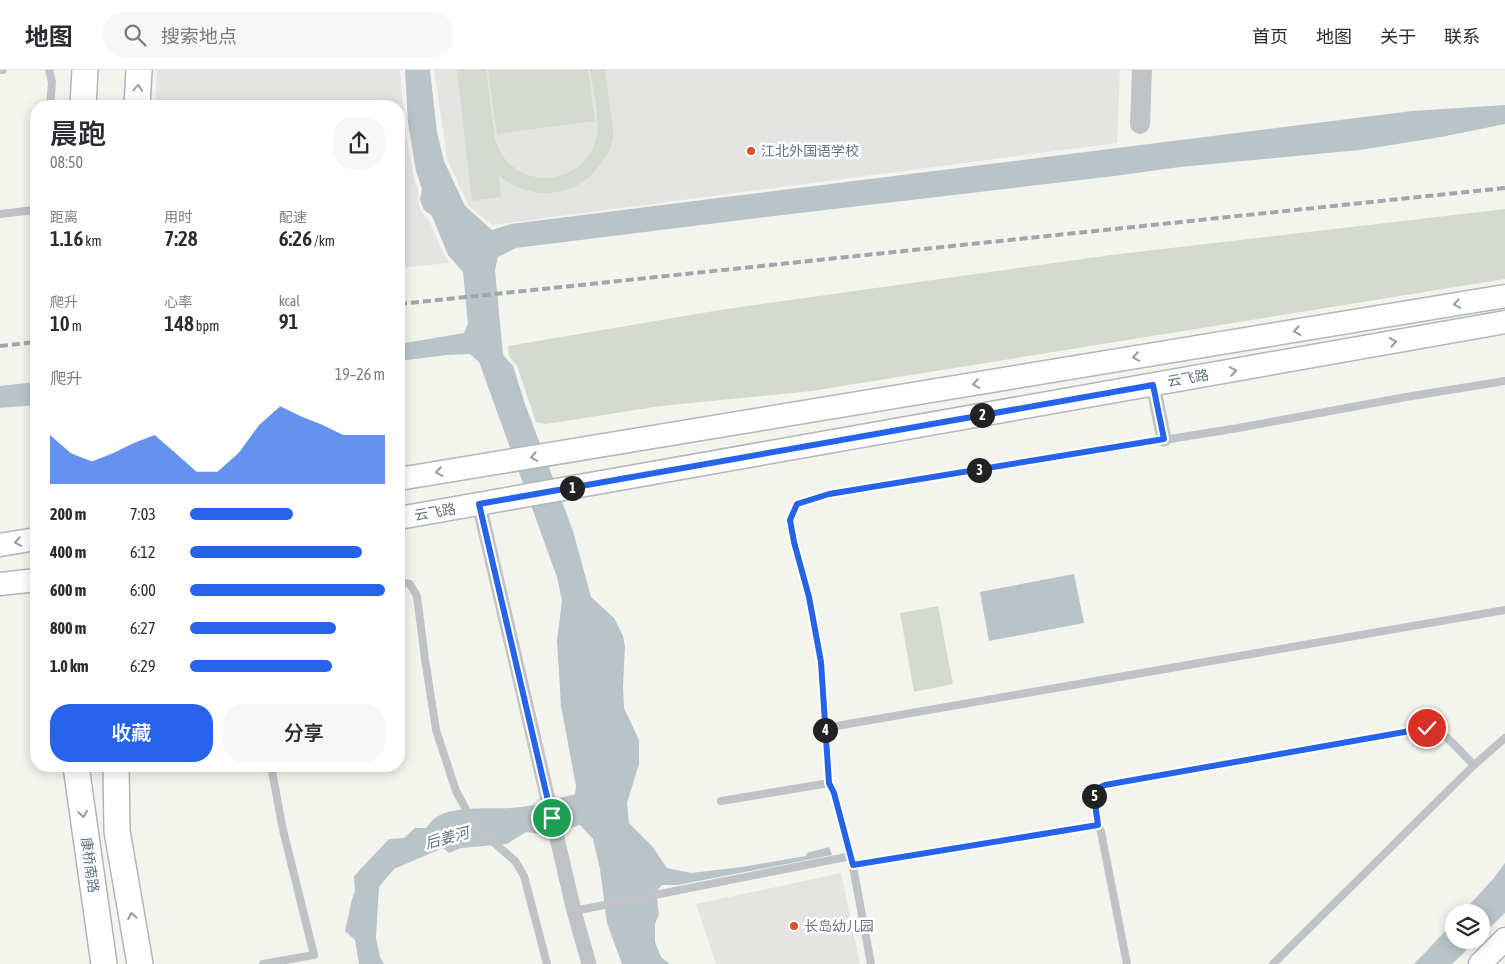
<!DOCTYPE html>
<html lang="zh">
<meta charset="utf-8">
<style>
body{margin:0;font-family:"Asap Condensed","Noto Sans SC",sans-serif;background:#f7f7f7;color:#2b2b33;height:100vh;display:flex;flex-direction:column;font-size:19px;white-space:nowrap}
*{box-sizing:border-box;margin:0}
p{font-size:16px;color:#7c7c81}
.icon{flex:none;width:28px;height:28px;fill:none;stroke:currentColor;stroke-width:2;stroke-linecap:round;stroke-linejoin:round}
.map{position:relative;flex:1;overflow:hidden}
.side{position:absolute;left:30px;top:30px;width:375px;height:672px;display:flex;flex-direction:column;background:#fff;border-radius:20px;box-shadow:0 2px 12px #0003}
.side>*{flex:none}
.buttons{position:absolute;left:1445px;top:834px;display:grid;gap:10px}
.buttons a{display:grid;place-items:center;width:45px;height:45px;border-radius:50%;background:#fff;box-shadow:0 2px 12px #0003;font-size:25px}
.pin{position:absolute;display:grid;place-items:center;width:42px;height:42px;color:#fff;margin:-21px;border:2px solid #fff;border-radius:50%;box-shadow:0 1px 5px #0007}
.km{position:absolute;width:25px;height:25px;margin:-12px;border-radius:50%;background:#222;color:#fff;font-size:14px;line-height:25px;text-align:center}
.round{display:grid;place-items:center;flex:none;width:52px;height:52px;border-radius:20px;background:#f7f7f7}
.summary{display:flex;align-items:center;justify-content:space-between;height:85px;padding:0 20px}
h1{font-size:28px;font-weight:600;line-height:38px}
.stats{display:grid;grid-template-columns:repeat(3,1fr);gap:8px;height:85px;padding:5px 20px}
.stats div{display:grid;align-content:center}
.stats b{font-size:21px;font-weight:600}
.stats small{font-size:14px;font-weight:400}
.stats p{font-size:14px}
.chart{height:140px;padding:10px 20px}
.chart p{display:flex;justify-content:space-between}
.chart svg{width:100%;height:90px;margin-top:5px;fill:#2563eb;opacity:.7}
.action{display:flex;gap:10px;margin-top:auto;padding:10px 20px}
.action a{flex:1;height:58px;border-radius:20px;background:#2563eb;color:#fff;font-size:20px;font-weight:600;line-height:58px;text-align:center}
.action a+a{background:#f7f7f7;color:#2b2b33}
ul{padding:0 20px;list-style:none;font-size:16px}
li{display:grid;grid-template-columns:80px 60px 1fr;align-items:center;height:38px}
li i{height:12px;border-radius:6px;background:#2563eb}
header{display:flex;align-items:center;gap:30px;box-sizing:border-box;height:70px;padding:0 25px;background:#fff;border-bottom:1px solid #e1e1e2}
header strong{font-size:24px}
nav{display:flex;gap:28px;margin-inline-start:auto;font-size:18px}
.search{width:350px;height:45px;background:#f7f7f7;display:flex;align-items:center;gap:12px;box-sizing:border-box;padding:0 18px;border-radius:20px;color:#7c7c81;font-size:19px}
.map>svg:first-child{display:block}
.built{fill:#e4e5e3}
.green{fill:#d5dad1}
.water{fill:#b9c4c9}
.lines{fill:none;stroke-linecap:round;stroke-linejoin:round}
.secondary-casing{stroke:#b1b6ba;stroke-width:25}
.primary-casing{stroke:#b2b6ba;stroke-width:28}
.service{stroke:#bfc3c6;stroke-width:8}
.minor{stroke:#bfc3c6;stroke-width:15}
.tertiary{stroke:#bfc3c6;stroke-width:20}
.secondary{stroke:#fff;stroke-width:22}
.primary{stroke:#fff;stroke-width:25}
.rail{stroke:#a0a6ab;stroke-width:4;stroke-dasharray:8 4;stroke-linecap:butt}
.oneway{stroke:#929da6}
.route-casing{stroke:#fff;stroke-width:10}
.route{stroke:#2563eb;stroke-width:6}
.poi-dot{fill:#dd4f26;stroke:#fff;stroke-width:2}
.labels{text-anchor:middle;stroke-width:5;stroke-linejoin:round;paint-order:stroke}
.poi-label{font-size:14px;fill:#637380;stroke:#fff;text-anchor:start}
.street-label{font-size:14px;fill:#637380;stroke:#fff}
.water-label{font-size:15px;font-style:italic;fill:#5f767e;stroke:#fff}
</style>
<header>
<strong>地图</strong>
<div class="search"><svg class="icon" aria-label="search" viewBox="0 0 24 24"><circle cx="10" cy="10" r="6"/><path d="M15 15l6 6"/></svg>搜索地点</div>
<nav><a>首页</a><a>地图</a><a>关于</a><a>联系</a></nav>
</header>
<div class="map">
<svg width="1505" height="894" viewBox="0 0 1505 894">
<rect width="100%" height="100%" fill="#f4f4ef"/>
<g class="built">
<polygon points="157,0 400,0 406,67 415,112 418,118 418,131 421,141 429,150 441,178 449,193 399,198 399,36 155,36"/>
<polygon points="434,0 1120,0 1117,73 492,155 469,136 447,89"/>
<polygon points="841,803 860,894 716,894 696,834"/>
</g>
<g class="green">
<path d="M457,0H486L495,69C498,76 500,83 505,89C532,122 586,109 596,69C601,50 593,20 590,0H605C607,15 609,30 611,45C612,53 614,61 613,68C612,77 607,85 602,92C578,129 532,132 499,106L501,127L472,131Z"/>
<polygon points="488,0 588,0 595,51 497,64"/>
<polygon points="1505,139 1505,209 812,321 661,336 546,354 536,352 517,296 509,286 508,276 720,240 1111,185"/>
<polygon points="938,536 953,614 914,622 900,543"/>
</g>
<g class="water">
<path d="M405,0H430L437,62L444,91L465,136L492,160L511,154L1412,41L1505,35V54L1441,67L1360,80L1180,97L1115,106L774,146L516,178L498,187L495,200L503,285L513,296L525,334L573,461L591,527L614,548L623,566L625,577L623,617L624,638L639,670V694L627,733L629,753L652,776L667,798L691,803L742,797L806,786L807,783L829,777L832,785L678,815H662L656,822L659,844L655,854V872L661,887L670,894H622L607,853L600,799L593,769L580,755L545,765L526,762L507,774L461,778L449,783L443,778L394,799L379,817L376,868L380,887L384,894H359L355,870L345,861L352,829L355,821L354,806L389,769L404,768L415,758H426C428,756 431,751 434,749C450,735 490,739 510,738C532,737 553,730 575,724L576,716L561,636L557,570L562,531L557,507L479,292L470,284L447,285L399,291V274L464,263L468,254L463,202L448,185L432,146L424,140L420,130L422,119L416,101L408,53Z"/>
<polygon points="36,312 36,335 0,338 0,316"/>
<polygon points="1074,504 1084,553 989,571 980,522"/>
<polygon points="1505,793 1505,843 1481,866 1481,842 1463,842 1493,809"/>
<polygon points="1454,852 1454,870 1477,870 1452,894 1414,894"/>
</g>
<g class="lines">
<g class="secondary-casing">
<g id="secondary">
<polyline points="399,409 1505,226"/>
<polyline points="399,448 1505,252"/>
<polyline points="0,475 36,469"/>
<polyline points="0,514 36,510"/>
<polyline points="1480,894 1505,869"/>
</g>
</g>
<g class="primary-casing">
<g id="primary">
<polyline points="83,36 85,0"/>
<polyline points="137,36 139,0"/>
<polyline points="76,696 104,894"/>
<polyline points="116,696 117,761 140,894"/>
</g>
</g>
<g class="service">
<polyline points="0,0 3,0"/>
<polyline points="49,0 52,12 50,36"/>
<polyline points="0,144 35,140 36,139"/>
<polyline points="399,512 410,514 417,526 425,589 436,660 456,721 475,756 515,791 524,806 547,894"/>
<polyline points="825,658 1505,540"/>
<polyline points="721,731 829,713"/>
<path d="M1098,755L1094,726L1097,719L1105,715L1427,658C1443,658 1462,684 1474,695"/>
<polyline points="853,795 1098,755 1101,762 1127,894"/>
<polyline points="574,841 851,786"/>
<polyline points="263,894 314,885 283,760 271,696"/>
<polyline points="871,894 851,786 834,723 829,713 821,592 809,527 794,472 790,450 797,434 829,424 1238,358 1406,327 1505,311"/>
<polyline points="1273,894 1474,695 1505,668"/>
</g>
<g class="minor">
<polyline points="1153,315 1164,369"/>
<polyline points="479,434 574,841 589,894"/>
</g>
<polyline class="tertiary" points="1140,54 1142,0"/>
<use href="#secondary" class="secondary"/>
<use href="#primary" class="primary"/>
<g class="rail">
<polyline points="399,234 1505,118"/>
<polyline points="0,276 36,272"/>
</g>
</g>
<defs><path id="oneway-chevron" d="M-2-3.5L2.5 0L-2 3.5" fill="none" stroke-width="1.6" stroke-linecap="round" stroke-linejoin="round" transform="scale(1.25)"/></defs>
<g class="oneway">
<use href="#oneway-chevron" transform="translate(138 18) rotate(-86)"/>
<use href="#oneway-chevron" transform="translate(1457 234) rotate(171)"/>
<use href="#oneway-chevron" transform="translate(1297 261) rotate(171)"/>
<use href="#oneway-chevron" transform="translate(1393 272) rotate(-10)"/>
<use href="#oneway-chevron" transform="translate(1136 287) rotate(171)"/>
<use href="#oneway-chevron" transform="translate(1233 301) rotate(-10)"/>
<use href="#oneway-chevron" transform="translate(976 314) rotate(171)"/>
<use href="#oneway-chevron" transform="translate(534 387) rotate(171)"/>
<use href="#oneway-chevron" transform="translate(439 402) rotate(171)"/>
<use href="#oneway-chevron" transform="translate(18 472) rotate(170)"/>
<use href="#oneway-chevron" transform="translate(83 744) rotate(82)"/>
<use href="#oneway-chevron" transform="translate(132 846) rotate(-100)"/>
</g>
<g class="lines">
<g class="route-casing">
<polyline id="route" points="552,748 479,434 1153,315 1164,369 829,424 797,434 790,450 794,472 809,527 821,592 829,713 834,723 853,795 1098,755 1094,726 1097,719 1105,715 1427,658"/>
</g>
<use href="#route" class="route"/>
</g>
<g class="poi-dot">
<circle cx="751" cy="81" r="5"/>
<circle cx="794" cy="856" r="5"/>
</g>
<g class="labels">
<g class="poi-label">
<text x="761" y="86">江北外国语学校</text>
<text x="804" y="861">长岛幼儿园</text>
</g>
<g class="street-label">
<text transform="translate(1188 308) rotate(-10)" y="5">云飞路</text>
<text transform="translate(435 442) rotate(-10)" y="5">云飞路</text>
<text transform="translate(90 795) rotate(82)" y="5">康桥南路</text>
</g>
<g class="water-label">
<text transform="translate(447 768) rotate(-15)" y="5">后姜河</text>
</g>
</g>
</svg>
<div class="buttons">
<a><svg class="icon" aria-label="layers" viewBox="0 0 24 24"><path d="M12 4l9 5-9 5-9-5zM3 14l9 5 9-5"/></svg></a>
</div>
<div class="pin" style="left:552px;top:748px;background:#1e9e55"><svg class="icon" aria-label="arrive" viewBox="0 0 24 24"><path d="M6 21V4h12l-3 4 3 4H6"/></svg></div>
<div class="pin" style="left:1427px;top:658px;background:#d93025"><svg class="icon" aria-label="check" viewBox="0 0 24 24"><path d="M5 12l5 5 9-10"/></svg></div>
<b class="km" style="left:572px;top:418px">1</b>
<b class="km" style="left:982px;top:345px">2</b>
<b class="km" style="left:979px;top:400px">3</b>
<b class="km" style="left:825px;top:660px">4</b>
<b class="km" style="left:1094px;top:726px">5</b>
<section class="side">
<div class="summary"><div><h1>晨跑</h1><p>08:50</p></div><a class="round"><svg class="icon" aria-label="share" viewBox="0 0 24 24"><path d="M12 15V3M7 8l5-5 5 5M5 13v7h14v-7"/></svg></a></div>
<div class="stats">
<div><p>距离</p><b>1.16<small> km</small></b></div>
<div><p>用时</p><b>7:28</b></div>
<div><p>配速</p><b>6:26<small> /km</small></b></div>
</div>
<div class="stats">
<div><p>爬升</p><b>10<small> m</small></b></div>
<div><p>心率</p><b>148<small> bpm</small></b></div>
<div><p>kcal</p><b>91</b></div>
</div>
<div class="chart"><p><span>爬升</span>19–26 m</p>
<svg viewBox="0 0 160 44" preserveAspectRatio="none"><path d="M0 44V20L10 29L20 33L30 29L40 24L50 20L60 29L70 38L80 38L90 29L100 15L110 6L120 11L130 15L140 20L150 20L160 20V44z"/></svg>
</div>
<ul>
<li><b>200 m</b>7:03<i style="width:53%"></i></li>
<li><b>400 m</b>6:12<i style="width:88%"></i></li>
<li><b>600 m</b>6:00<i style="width:100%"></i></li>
<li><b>800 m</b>6:27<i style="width:75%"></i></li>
<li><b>1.0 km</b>6:29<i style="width:73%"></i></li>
</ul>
<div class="action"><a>收藏</a><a>分享</a></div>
</section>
</div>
